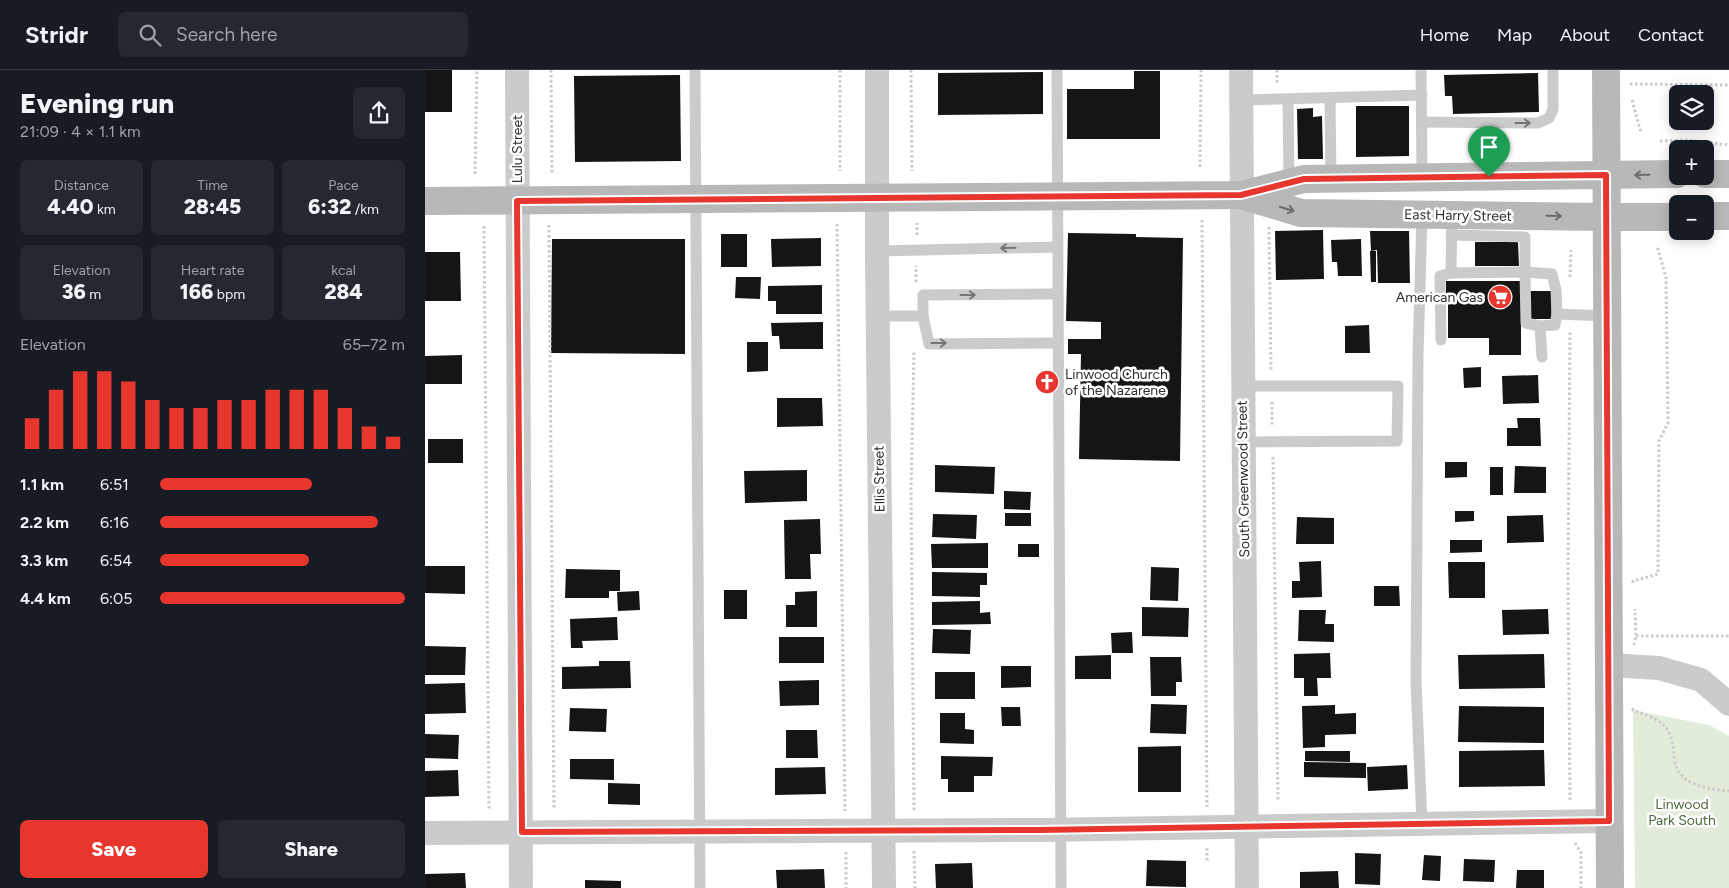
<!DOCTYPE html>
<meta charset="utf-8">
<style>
body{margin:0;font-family:Figtree,sans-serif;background:#242831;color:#f1f3f6;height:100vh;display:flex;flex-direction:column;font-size:19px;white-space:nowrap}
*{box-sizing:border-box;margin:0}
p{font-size:16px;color:#9ea1a6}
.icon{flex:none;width:28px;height:28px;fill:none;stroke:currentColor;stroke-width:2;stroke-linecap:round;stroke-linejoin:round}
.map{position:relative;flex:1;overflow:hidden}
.details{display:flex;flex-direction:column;background:#171b24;width:425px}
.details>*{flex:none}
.controls{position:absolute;left:1244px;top:15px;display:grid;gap:10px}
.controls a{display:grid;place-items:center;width:45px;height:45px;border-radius:8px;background:#171b24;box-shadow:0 2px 12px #0003;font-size:25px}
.pin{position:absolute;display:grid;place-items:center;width:42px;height:42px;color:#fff;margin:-51px -21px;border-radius:50% 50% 50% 0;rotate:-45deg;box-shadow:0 0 5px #0007}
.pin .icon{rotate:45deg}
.round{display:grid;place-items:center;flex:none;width:52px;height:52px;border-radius:8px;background:#242831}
.head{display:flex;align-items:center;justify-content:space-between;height:85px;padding:0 20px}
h1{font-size:28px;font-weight:800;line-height:38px}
.metrics{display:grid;grid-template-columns:repeat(3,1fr);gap:8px;height:85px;padding:5px 20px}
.metrics div{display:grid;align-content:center;border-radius:8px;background:#242831;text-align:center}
.metrics b{font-size:21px;font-weight:800}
.metrics small{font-size:14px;font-weight:400}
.metrics p{font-size:14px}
.chart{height:140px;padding:10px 20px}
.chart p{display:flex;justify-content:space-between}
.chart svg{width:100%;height:90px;margin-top:5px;stroke:#e7362d;stroke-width:6}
.primary-button{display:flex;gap:10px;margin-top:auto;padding:10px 20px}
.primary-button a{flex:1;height:58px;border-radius:8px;background:#e7362d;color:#fff;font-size:20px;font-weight:800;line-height:58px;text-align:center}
.primary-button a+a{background:#242831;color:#f1f3f6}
ul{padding:0 20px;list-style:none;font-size:16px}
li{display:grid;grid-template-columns:80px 60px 1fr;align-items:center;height:38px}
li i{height:12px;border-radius:6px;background:#e7362d}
header{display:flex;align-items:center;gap:30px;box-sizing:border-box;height:70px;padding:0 25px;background:#171b24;border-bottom:1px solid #363941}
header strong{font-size:24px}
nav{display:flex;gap:28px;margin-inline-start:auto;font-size:18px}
.search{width:350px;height:45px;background:#242831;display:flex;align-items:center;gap:12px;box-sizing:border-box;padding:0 18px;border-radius:8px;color:#9ea1a6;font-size:19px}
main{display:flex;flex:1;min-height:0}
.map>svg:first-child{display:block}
.green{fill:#e2ecdb}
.building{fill:#151515}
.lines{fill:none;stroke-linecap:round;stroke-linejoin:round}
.path{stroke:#cbcbcb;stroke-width:3;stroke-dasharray:2.5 2.5;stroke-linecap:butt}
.lane{stroke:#cbcbcb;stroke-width:11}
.street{stroke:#cbcbcb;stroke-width:24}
.secondary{stroke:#b8b8b8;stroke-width:28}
.oneway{stroke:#757575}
.oneway2{stroke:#6c6c6c}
.route-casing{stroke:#fff;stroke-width:10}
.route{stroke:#e7362d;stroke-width:6}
.labels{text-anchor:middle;stroke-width:5;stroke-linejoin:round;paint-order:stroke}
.street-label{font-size:14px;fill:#2e2e2e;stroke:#fff}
.poi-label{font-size:14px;fill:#2e2e2e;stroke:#fff;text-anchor:end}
.park-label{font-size:14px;fill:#4b6a3b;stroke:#fff}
</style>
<header>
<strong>Stridr</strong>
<div class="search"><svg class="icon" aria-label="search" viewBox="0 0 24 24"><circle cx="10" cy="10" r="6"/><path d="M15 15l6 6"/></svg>Search here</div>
<nav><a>Home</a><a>Map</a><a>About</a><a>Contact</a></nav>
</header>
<main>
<section class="details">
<div class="head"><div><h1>Evening run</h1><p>21:09 · 4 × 1.1 km</p></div><a class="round"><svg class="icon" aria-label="share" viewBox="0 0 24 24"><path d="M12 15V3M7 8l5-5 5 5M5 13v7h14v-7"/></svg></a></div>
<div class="metrics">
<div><p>Distance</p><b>4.40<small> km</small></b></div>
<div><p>Time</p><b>28:45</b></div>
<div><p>Pace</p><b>6:32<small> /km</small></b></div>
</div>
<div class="metrics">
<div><p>Elevation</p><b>36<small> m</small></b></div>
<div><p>Heart rate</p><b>166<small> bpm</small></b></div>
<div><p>kcal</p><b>284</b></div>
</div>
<div class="chart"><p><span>Elevation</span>65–72 m</p>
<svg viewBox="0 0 160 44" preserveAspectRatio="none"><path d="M5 44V29M15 44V15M25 44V6M35 44V6M45 44V11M55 44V20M65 44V24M75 44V24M85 44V20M95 44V20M105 44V15M115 44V15M125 44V15M135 44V24M145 44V33M155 44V38"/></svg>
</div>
<ul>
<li><b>1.1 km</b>6:51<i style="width:62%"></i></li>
<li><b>2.2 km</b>6:16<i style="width:89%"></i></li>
<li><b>3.3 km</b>6:54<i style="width:61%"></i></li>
<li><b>4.4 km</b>6:05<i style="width:100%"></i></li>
</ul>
<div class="primary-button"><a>Save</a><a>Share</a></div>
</section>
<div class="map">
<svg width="1304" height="818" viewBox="0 0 1304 818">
<rect width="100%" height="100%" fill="#fff"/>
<polygon class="green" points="1208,640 1284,655 1304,666 1304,818 1210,818"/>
<g class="building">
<rect x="0" y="0" width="27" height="42"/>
<polygon points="709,1 735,1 735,69 642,69 642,19 709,19"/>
<polygon points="618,2 618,44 513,45 513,3"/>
<polygon points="1113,3 1114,42 1028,44 1027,26 1020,26 1019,5"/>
<polygon points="255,5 256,91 150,92 149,6"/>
<polygon points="931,36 984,36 984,86 931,87"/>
<polygon points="888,38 888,47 897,46 898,89 873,89 872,39"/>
<polygon points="898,160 899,209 851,210 850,161"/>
<polygon points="945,161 984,161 985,213 953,213 952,180 946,181"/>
<polygon points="643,163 711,164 711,167 758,168 755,391 654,389 656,284 643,284 643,269 676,269 676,252 641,251"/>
<rect x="296" y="164" width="26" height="33"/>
<polygon points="396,168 396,196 347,197 346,169"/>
<polygon points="127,169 260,169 260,284 126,283"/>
<polygon points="936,169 937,206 913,206 912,192 907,192 906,170"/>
<polygon points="1050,172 1093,172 1094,196 1050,196"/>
<polygon points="945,181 951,181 951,212 946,212"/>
<polygon points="0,182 35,182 36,231 0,231"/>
<polygon points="311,207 336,207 335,229 310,228"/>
<polygon points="1021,211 1096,211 1096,285 1064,285 1064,268 1023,268 1023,233 1021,233"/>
<polygon points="397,215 397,244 351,244 351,231 343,231 343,216"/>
<polygon points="1103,221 1126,221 1127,249 1104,249"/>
<polygon points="398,252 398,279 355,279 354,266 347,266 346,253"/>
<polygon points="944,255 945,283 920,283 920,256"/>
<polygon points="322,272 343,272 343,301 322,302"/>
<polygon points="37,285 37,314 0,314 0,286"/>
<polygon points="1056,297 1056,317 1039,318 1038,298"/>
<polygon points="1113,305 1114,333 1078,334 1077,306"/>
<polygon points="352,328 397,328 398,356 352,357"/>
<polygon points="1092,348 1115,348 1116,376 1082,376 1082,358 1093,358"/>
<rect x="3" y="369" width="35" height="24"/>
<polygon points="1020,392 1042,392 1042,407 1020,408"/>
<polygon points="510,395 570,397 569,424 510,422"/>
<polygon points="1090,396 1121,397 1121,423 1089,423"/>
<rect x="1065" y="397" width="13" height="28"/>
<polygon points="382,400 382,431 320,433 319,401"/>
<polygon points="579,421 606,422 605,440 579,439"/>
<polygon points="1030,441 1049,441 1049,451 1030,452"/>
<rect x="580" y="443" width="26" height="13"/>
<polygon points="508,444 552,445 551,469 507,467"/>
<polygon points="1118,445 1119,472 1082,473 1082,446"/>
<polygon points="872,447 909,448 909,474 871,474"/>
<polygon points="395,449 396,484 385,484 386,509 360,509 359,450"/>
<polygon points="1025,470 1057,470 1057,482 1025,483"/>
<polygon points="563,473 563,498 507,498 506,474"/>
<rect x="593" y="474" width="21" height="13"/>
<polygon points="896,491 897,527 867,528 867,511 875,511 874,492"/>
<polygon points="1023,492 1060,492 1060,528 1024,528"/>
<polygon points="0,496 40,496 40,524 0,523"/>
<polygon points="726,497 754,498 753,531 725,530"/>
<polygon points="141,499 195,500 195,521 184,521 184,528 140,528"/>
<polygon points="507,502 562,503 562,515 555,515 555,527 507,526"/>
<polygon points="949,516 974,516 975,536 949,536"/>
<rect x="299" y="520" width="23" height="29"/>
<polygon points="214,521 215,540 193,541 192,522"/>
<polygon points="392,521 392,557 361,557 361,535 370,535 370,522"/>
<polygon points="555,531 555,543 565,542 566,554 507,555 507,532"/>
<polygon points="717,537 764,538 763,567 717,566"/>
<polygon points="1123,539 1124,564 1078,565 1077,540"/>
<polygon points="874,540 901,540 900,554 909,554 909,572 873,571"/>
<polygon points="192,547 193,570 157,571 158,578 146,578 145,549"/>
<polygon points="508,559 546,560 545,584 507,583"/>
<polygon points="707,562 708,583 687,583 686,563"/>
<rect x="354" y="567" width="45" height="26"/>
<polygon points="0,576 41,577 40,605 0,605"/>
<polygon points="905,583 906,608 892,608 893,626 879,626 879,608 869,608 869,584"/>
<polygon points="1119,584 1120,618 1034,619 1033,585"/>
<polygon points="686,585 686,609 650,609 650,586"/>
<polygon points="725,587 756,587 757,612 751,612 751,626 726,626"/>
<polygon points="174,591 205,591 206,618 137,619 137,597 174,596"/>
<polygon points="576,596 606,596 606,617 576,618"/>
<rect x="510" y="602" width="40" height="27"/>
<polygon points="394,610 394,635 355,636 354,611"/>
<polygon points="40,613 41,643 0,644 0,614"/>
<polygon points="726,634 762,635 761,664 725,663"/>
<polygon points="910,635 910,644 931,643 931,664 900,665 900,677 878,678 877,636"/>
<polygon points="1034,636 1119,637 1119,673 1033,672"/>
<polygon points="576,637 595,637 596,656 577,656"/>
<polygon points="145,638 182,639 181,662 144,661"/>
<polygon points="515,643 540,643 540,659 549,660 549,674 515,673"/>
<polygon points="361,660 392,660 393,688 361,688"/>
<polygon points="0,664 34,665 33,689 0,688"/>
<polygon points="756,676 756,722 713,722 713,677"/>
<polygon points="1119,680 1120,716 1034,717 1034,681"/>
<polygon points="880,681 925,681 925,692 880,691"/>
<polygon points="516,686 568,687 567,706 549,706 549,722 523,722 523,709 516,709"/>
<polygon points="145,689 189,689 189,710 145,709"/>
<polygon points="879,692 941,693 941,708 879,707"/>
<polygon points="982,695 983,719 943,721 942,697"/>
<polygon points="400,697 401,724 350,725 350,698"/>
<polygon points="33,700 34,726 0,727 0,701"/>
<polygon points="183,713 215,714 215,735 183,734"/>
<polygon points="930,783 956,784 955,815 930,814"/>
<polygon points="999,785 1016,786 1015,811 997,810"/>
<polygon points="1039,789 1070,790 1069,812 1038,811"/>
<polygon points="722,790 761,791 761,817 721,816"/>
<polygon points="547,793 548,818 511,818 510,794"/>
<polygon points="399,799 400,818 352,818 351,800"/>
<polygon points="1092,800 1119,800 1119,818 1091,818"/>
<polygon points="913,801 914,818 875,818 875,802"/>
<polygon points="40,803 41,818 0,818 0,804"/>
<polygon points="160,810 196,811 196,818 160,818"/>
</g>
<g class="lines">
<g class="path">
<polyline points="126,0 127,103"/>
<polyline points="415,0 415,101"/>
<polyline points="486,0 487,101"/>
<polyline points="852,0 852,15"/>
<polyline points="1205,14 1304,15"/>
<polyline points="1207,30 1216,63"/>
<polyline points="1235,71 1262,70 1304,75"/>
<polyline points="775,97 776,0"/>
<polyline points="50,104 52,0"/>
<polyline points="777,150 782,737"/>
<polyline points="412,154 420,741"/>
<polyline points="124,155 129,740"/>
<polyline points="59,156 64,740"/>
<polyline points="844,157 846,301"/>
<polyline points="492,165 492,153"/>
<polyline points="1145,207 1146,180"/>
<polyline points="491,212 491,196"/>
<polyline points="847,332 847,356"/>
<polyline points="848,387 853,731"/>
<polyline points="1208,513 1208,511 1233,504 1234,371 1243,353 1241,207 1232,176"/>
<polyline points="1211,566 1304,566"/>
<polyline points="1209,575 1211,566 1210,539"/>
<path d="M1208,638V640C1220,645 1234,648 1242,659C1249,670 1248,680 1250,692C1254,716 1285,719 1304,721"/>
<polyline points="1145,730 1143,508 1145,261"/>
<polyline points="489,740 486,420 489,281"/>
<polyline points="1150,773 1156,783 1156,818"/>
<polyline points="782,778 782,793"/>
<polyline points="489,781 490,818"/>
<polyline points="421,782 421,818"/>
</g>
<g class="lane">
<polyline points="270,0 275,818"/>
<polyline points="632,0 636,818"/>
<polyline points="996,0 997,107"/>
<polyline points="905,28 906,109"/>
<polyline points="863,29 864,113"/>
<polyline points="816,30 997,25"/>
<polyline points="997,52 1113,53 1124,48 1128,39 1128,0"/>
<polyline points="997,145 993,285 991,612 997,754"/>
<polyline points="1027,145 1026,203 1100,202 1101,253 1115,256"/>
<polyline points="1026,165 1100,167 1100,202 1127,204 1131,220 1132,244"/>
<polyline points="452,181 632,177"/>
<polyline points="452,246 498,246 504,274 633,273"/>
<polyline points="498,246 498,225 632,224"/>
<polyline points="1016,270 1015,206 1026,203"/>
<polyline points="1117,287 1115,256 1130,255 1132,244 1182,246"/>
<polyline points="817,316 973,316 972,371 818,372"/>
</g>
<g class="street">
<polyline points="92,0 96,818"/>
<polyline points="452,0 452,186 459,818"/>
<polyline points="816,0 822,818"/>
<polyline points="1183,595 1234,598 1276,610 1304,634"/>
<polyline points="0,763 615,760 1184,751"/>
</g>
<g class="secondary">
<polyline points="1181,0 1185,818"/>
<polyline points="1280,104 1304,104"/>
<polyline points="816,125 876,143 1181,147 1252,147"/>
<polyline points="0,131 816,125 879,109 1252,104"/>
<polyline points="1280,146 1304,146"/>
</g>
</g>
<defs><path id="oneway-shaft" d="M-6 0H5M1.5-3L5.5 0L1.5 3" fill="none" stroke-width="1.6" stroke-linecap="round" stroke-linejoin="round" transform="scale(1.25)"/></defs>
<g class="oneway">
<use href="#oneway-shaft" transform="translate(1098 53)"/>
<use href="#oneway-shaft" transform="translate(583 178) rotate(179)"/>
<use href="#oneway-shaft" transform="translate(543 225)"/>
<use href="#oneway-shaft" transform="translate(514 273)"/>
</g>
<g class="oneway2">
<use href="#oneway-shaft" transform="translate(1217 105) rotate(179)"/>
<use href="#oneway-shaft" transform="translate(862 139) rotate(17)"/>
<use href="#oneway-shaft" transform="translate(1129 146) rotate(1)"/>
</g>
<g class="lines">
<g class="route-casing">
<polygon id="route" points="1181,105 1184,751 614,760 97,762 92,131 816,125 879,109"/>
</g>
<use href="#route" class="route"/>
</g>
<defs>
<g id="supermarket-disc" transform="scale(1.25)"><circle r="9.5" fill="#e7362d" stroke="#fff"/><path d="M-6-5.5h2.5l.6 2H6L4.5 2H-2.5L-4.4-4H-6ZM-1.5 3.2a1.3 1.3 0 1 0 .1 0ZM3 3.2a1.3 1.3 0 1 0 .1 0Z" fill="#fff"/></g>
<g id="church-disc" transform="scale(1.25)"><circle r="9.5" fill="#e7362d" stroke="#fff"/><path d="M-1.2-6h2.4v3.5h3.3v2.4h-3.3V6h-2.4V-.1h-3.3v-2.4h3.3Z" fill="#fff"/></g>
</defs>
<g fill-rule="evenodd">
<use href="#supermarket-disc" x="1075" y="227"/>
<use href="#church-disc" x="622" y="312"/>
</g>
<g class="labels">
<g class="street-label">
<text transform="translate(92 79) rotate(-90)" y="5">Lulu Street</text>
<text transform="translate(1033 145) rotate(1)" y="5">East Harry Street</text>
<text transform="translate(454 409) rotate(-91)" y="5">Ellis Street</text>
<text transform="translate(818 409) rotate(-91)" y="5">South Greenwood Street</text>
</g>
<g class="poi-label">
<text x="1058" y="232">American Gas</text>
<text x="640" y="309" text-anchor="start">Linwood Church<tspan x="640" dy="16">of the Nazarene</tspan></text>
</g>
<g class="park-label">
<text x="1257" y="739">Linwood<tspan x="1257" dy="16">Park South</tspan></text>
</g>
</g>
</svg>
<div class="controls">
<a><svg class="icon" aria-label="layers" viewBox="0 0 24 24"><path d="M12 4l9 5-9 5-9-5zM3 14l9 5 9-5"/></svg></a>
<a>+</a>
<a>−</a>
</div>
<div class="pin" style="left:1064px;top:107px;background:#1e9e55"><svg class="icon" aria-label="arrive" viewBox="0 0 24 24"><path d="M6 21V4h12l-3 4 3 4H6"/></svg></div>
</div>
</main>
